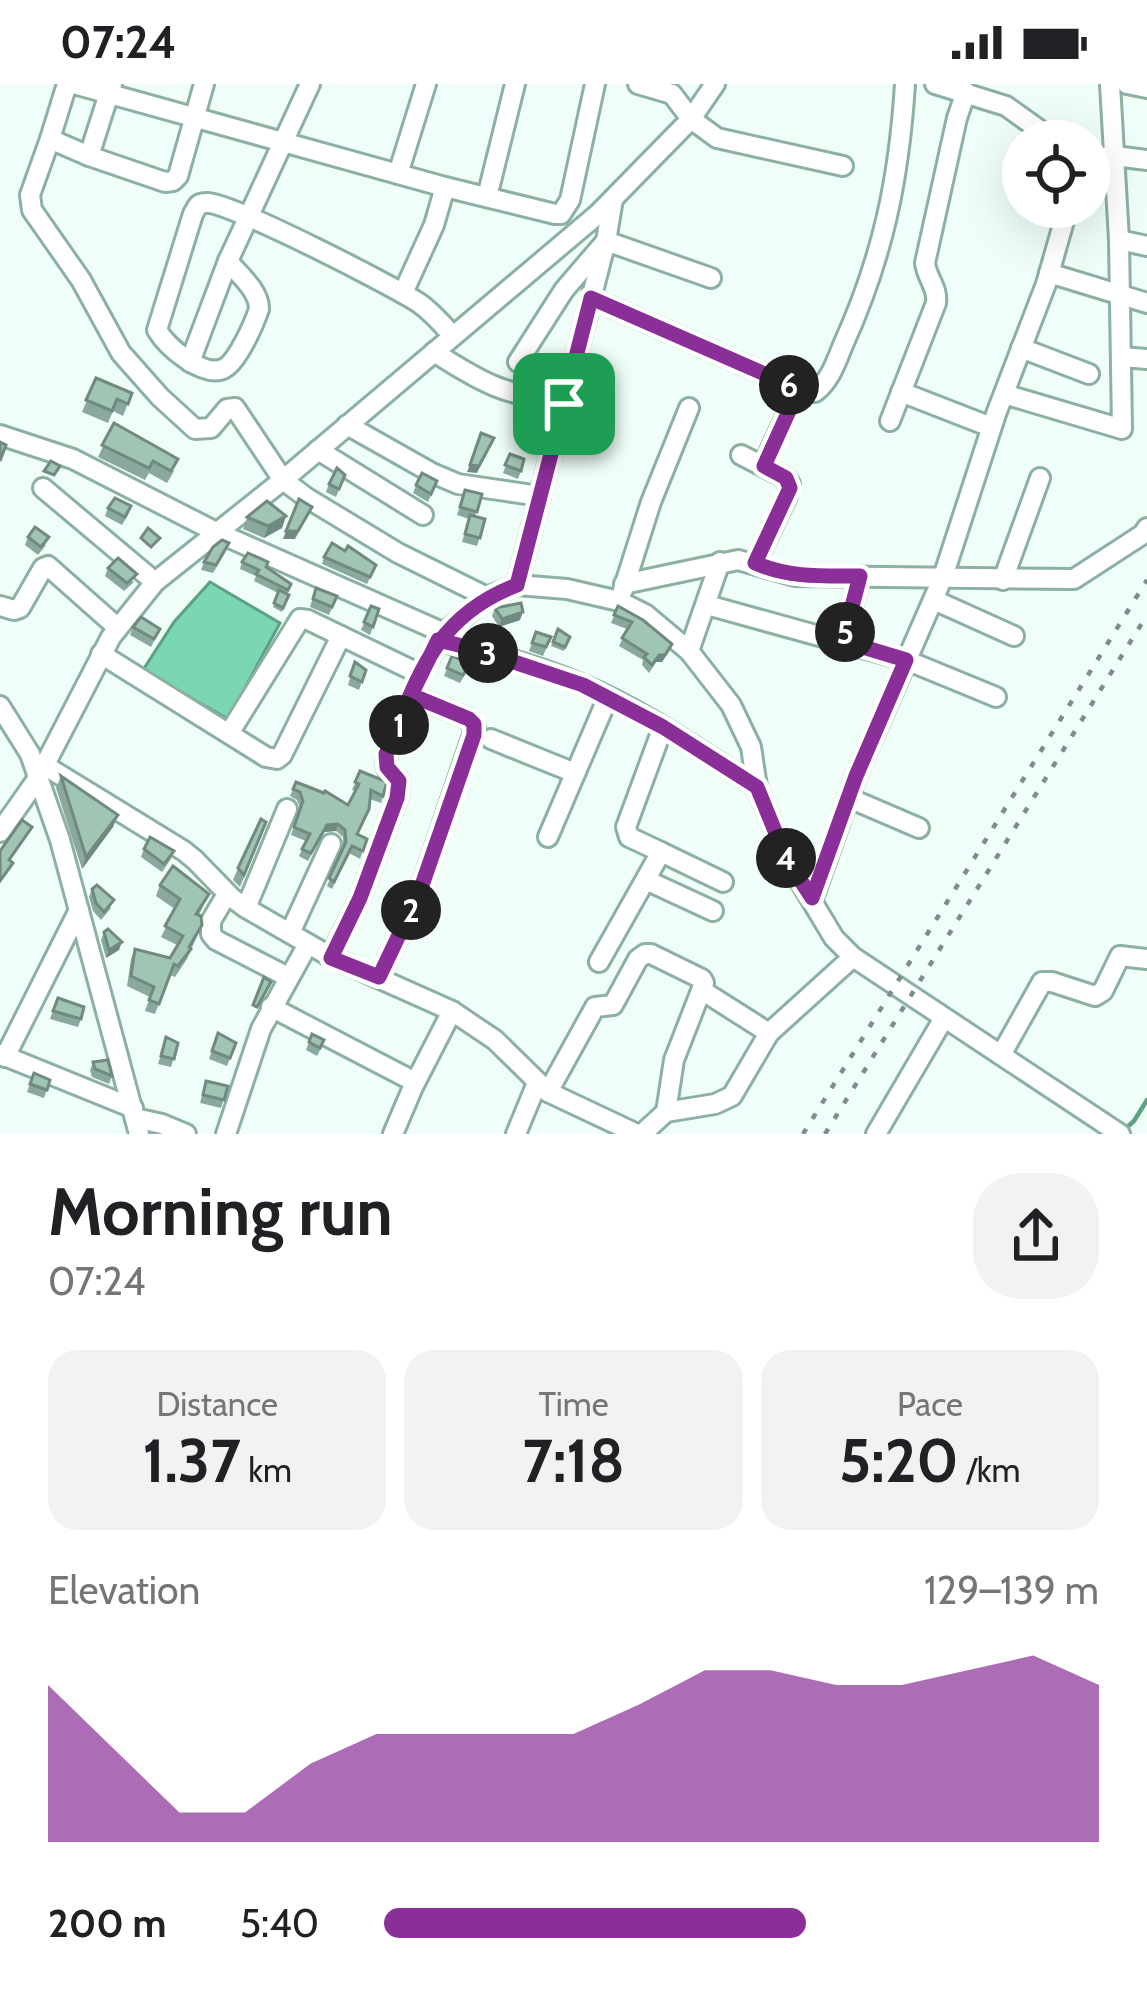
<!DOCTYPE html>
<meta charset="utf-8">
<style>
body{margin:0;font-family:Cabin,sans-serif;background:#f2f2f2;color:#202124;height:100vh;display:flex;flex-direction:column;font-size:45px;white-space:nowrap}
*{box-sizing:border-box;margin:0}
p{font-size:39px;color:#757577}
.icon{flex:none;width:66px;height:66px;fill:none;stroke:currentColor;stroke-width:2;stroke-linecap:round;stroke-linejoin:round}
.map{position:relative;height:1050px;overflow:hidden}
.sheet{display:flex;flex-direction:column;background:#fff;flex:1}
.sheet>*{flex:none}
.buttons{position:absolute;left:1002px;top:36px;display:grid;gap:24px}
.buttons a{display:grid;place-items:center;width:108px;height:108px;border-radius:50%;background:#fff;box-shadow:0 12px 48px #0002;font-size:60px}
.pin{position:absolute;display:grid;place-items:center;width:102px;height:102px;color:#fff;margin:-51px;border-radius:24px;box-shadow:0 6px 18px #0006}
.km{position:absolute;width:60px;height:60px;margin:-30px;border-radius:50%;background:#222;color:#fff;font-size:33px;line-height:60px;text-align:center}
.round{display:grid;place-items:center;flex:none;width:126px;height:126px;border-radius:48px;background:#f2f2f2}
.summary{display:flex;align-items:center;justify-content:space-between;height:204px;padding:0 48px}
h1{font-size:66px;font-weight:700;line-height:90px}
.stats{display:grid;grid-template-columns:repeat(3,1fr);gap:18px;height:204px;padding:12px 48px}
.stats div{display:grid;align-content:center;border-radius:30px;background:#f2f2f2;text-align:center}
.stats b{font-size:60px;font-weight:700}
.stats small{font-size:33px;font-weight:400}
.stats p{font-size:33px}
.chart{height:336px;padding:24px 48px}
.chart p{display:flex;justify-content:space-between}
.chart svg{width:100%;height:216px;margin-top:12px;fill:#8a2e98;opacity:.7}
ul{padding:0 48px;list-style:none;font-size:39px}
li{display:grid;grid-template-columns:192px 144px 1fr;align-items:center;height:90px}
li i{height:30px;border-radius:15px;background:#8a2e98}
.status{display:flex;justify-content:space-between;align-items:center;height:84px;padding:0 60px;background:#fff;direction:ltr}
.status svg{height:33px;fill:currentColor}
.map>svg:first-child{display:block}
.water{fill:#7bd7b3;stroke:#5ca085;stroke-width:3}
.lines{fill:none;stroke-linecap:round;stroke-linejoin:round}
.stream{stroke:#5ca085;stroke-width:4.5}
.minor-casing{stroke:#8cb1a1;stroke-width:24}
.minor{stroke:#fff;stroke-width:18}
.rail{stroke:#7e8d87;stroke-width:4.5;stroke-dasharray:6 12;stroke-linecap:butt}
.wall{fill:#8aa99c}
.shaded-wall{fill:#708a7f}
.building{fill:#a0c5b5;stroke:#708a7f;stroke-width:3}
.route-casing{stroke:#fff;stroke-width:24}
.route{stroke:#8a2e98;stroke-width:15}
</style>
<div class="status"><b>07:24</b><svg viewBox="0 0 49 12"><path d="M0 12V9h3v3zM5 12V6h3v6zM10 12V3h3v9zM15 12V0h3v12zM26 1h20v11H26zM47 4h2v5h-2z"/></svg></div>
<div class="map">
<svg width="1147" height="1050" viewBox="0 0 1147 1050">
<rect width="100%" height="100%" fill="#effef7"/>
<polygon class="water" points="210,498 280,539 228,635 143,586 174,538"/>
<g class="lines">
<polyline class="stream" points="1125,1045 1134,1037 1147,1016"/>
<g class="minor-casing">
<g id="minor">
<polyline points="74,0 445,103 555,130 561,130 570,116 595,0"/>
<polyline points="112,0 89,72 165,98 173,97 178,92 204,0"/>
<polyline points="638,0 672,10 691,35 717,54 843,82"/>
<polyline points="935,0 1006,22 1055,57"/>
<polyline points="1127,0 1147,4"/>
<polyline points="50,55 67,0"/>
<polyline points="89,72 50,55 30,111 32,126 81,196 121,269 160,313 195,345 211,344 227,325 235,324 283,396 307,414 398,469 487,513"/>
<polyline points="1089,74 1115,72 1147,76"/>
<polyline points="398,90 426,0"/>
<polyline points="487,113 515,0"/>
<polyline points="1119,156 1147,162"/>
<path d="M228,177C239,191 259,206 259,225C254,240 237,279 223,285C202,293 167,263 157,246L193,130C198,122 197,119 207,119C228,117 395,203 419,219C432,228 442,240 453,252"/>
<polyline points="1049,189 1147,219"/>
<polyline points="403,209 434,141 445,103"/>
<path d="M591,214L799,305L815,308C830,297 836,278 843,261C883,173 899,95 905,0"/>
<polyline points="1021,264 1089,290"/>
<path d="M434,268C485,301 504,310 564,319"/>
<polyline points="1122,273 1147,275"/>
<polyline points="190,278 228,177 310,0"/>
<polyline points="518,278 564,206 606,157 711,194"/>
<polyline points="901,308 991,343"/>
<polyline points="1004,310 1122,345 1119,156 1110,0"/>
<path d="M890,337L936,219C938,203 927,195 925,179L957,34L966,8"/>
<polyline points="347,341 432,389 458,400 540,412"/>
<polyline points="0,351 73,375 216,448 444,549 487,513 517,501 567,505 619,517 645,530 689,567 731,621 751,663 757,703 786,774 834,854 853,873 1120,1050"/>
<polyline points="318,366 423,431"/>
<polyline points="741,371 786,394 790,400 787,412 755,479"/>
<polyline points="763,382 799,305"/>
<polyline points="43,404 155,498"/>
<polyline points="1003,496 1040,394"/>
<polyline points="624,500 738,476 795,492 1074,495 1143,450 1147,444"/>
<polyline points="517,501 606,157 613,115"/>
<polyline points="623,506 651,418 689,324"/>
<polyline points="934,516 1014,552"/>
<polyline points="707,521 906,576 996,613"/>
<polyline points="0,522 14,526 20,524 43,484 48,482 118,544"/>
<path d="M438,557C486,567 535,581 581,600C643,626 700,667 757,703"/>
<polyline points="843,557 860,492"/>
<polyline points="689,567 720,478"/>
<polyline points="101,570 266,673 277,675 282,671 341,552"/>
<polyline points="0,622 30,670 60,756 139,1050"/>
<polyline points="230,648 300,535 308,536 420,590"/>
<polyline points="491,655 575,689"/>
<polyline points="44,681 184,767 195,776 232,814 246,824 331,873 452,927 495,956 548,1008 637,1050"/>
<polyline points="849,714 919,744"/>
<polyline points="0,748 38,694 111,553 155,498 283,396 598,130 691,35 715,0"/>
<polyline points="548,753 608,613"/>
<polyline points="661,768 723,798"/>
<polyline points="646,796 713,827"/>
<polyline points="227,810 211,837 211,850 216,856 288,893"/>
<polyline points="813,814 856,692 943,493 996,330 1046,200 1068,123"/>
<polyline points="246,824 287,725"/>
<polyline points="290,849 331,760"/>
<polyline points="331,873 360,814 397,714 399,697 387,684 386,670 420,590 444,549"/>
<polyline points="599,878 661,768 629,753 626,743 663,643"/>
<polyline points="379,893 420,807 475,645 469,635 411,611"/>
<polyline points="703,907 769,949"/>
<polyline points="271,923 415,998"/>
<polyline points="0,970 133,1024"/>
<polyline points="1001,971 1042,898 1052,898 1095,912 1103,907 1120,872 1147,875"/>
<polyline points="5,973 79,826"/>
<polyline points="548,1008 595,923 613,921 638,875 645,870 651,870 702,895 704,899 674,976 666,1028"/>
<polyline points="135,1034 162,1040 186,1050"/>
<polyline points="226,1050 261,945 308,860"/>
<polyline points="393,1050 413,1003 452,927"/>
<polyline points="516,1050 537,999"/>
<polyline points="642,1050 666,1028 715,1020 732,1012 769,949 853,873"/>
<polyline points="876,1050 944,934"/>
</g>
</g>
<use href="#minor" class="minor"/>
<g class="rail">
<polyline points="803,1050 1147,496"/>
<polyline points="825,1050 1147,531"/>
</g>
</g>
<g class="wall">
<polygon points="96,294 132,309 123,332 113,327 108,339 82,328"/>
<polygon points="114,339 174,387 167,399 149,389 145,396 98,373"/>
<polygon points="510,370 521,387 518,395 503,389"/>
<polygon points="345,391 336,413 326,408 329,400"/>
<polygon points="437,397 428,418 413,409 416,401"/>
<polygon points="465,406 482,410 475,432 485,435 477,462 462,458 469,435 457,431"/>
<polygon points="108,424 128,431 122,441 105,432"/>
<polygon points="286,432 282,444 264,454 243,445 247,433"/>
<polygon points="28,453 46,461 38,471 25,461"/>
<polygon points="226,467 213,489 201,486 204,478"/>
<polygon points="345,467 376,481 367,500 322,480 324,473"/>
<polygon points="242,478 266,483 289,506 287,510 289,511 282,528 273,523 278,509 254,497 256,492 240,485"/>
<polygon points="108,484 134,498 124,507 105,492"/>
<polygon points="316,504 337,512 329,531 310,523"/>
<polygon points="371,522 379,525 370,551 361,546"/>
<polygon points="618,522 669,568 662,578 656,578 649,589 642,581 643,576 619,562 627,545 611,539"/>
<polygon points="495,524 520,536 499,543 492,532"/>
<polygon points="133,543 160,545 151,563 130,551"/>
<polygon points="558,545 570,553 564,567 551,562"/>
<polygon points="536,548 551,553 543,572 529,567"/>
<polygon points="452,572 467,587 460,599 444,592"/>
<polygon points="481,572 502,578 496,596 476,587"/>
<polygon points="355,578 366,586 359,606 348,601"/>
<polygon points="360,687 387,698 381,719 370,715 358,750 367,755 360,775 349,769 332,805 327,802 343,764 343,753 336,747 324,748 308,777 299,772 306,757 291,751 300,724 297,716 290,712 296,698 348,721 355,707 352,706"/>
<polygon points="61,692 113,743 82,785 56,704"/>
<polygon points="266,738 240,803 233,796 238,784"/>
<polygon points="144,765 174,767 171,775 162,788 141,773"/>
<polygon points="160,801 209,810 199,831 202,841 187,875 175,893 170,891 155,930 145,927 150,913 127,902 131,875 135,865 170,874 177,861 161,853 175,825 156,812"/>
<polygon points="92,805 111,824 101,836 93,827 89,813"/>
<polygon points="104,848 119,866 106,874 101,856"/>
<polygon points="58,914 81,935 78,943 50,935"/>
<polygon points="218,949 236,959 227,982 209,975"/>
<polygon points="312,950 321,964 317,972 306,966"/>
<polygon points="166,953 178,959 171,983 158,980"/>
<polygon points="93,978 112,992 109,1000 92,993 90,986"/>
<polygon points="34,989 50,996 44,1014 27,1008"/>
<polygon points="206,997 228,1002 221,1024 200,1019"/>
</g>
<g class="shaded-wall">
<polygon points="494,354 477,389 467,388 470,381"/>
<polygon points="312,423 295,455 283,455 286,447"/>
<polygon points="286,432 282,444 264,454 268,442"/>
<polygon points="523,528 520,536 499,543 502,535"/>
<polygon points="672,560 662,578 656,578 649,589 659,571"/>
<polygon points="118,731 113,743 82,785 86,773"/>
<polygon points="338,740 336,747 324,748 308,777 327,741"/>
<polygon points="122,858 119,866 106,874 109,866"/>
</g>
<g class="building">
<polygon points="96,294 132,309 128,320 117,315 112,327 86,316"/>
<polygon points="114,339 178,375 171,387 153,377 149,384 102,361"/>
<polygon points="481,349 494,354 479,382 470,381"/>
<polygon points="0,358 6,361 0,377"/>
<polygon points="510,370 524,375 521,387 505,381"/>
<polygon points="51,377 60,382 54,391 44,387"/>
<polygon points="337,384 345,391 339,405 329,400"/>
<polygon points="422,389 437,397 431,410 416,401"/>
<polygon points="465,406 482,410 477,428 460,423"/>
<polygon points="115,414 131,422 125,433 108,424"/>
<polygon points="299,415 312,423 298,447 286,447"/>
<polygon points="267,417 286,432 268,442 247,433"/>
<polygon points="470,431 485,435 480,454 465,450"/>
<polygon points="35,443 49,453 41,463 28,453"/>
<polygon points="148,444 160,454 151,463 141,454"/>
<polygon points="222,456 229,459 216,481 204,478 213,463"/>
<polygon points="332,459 345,467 348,462 376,481 370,493 324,473"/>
<polygon points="248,469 268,478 266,483 291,500 288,506 256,490 259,486 242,478"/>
<polygon points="118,474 137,490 127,499 108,484"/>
<polygon points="316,504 337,512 332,523 313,515"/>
<polygon points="279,506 289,511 283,524 274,519"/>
<polygon points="521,519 523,528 502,535 495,524"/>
<polygon points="371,522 379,525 373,543 364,538"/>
<polygon points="618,522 643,536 672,560 665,571 659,571 652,581 644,573 647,570 622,554 632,538 614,531"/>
<polygon points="141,533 160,545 154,555 133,543"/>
<polygon points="558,545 570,553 565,563 553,558"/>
<polygon points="536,548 551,553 546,563 532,559"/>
<polygon points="452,572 470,579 463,591 447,584"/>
<polygon points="481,572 502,578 499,587 479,579"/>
<polygon points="355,578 366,586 362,598 350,592"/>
<polygon points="360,687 387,698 383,712 371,706 369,725 357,750 367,755 363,767 352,762 334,798 329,794 346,758 345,746 338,740 327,741 311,769 302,765 310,750 294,743 303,717 300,708 293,705 296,698 324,709 325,707 348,721 359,700 355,698"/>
<polygon points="61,692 118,731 86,773"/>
<polygon points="261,735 266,738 244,791 238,784"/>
<polygon points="22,736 32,743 9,776 13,779 0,797 0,767"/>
<polygon points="150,753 174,767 164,780 144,765"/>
<polygon points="173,782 209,810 196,830 201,832 202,841 189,863 191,865 178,882 174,880 159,920 149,916 154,903 131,892 135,865 170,874 183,852 165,842 180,815 160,801"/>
<polygon points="97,801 114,816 104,828 96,819 92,805"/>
<polygon points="108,845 122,858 109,866 104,848"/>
<polygon points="264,893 271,898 257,923 253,921"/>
<polygon points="58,914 84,923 81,935 53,927"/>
<polygon points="218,949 236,959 230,974 212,967"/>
<polygon points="312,950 324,956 320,964 309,958"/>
<polygon points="166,953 178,959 174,975 161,972"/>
<polygon points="108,976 112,992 95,985 93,978"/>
<polygon points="34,989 50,996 47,1006 30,1000"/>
<polygon points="206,997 228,1002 224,1016 203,1011"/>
</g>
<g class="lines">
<g class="route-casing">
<path id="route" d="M564,320L517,501C433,533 418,594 386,670L387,683L399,697L397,714L360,814L331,874L379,893L420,807L474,651V640L469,635L411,611L438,556L475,565L583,601L663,643L757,703L786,774L812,814L856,692L906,576L843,557L860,492C823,492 789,494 755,479L790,404L786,394L764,382L799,305L591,214L564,320"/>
</g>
<use href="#route" class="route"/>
</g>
</svg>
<div class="buttons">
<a><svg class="icon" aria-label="locate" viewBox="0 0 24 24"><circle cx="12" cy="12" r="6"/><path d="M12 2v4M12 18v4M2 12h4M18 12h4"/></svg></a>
</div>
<div class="pin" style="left:564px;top:320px;background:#1e9e55"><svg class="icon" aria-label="arrive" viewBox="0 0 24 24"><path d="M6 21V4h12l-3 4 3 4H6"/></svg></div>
<b class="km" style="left:399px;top:641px">1</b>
<b class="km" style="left:411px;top:826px">2</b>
<b class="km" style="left:488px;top:569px">3</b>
<b class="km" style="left:786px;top:774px">4</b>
<b class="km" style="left:845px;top:548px">5</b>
<b class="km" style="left:789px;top:301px">6</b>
</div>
<section class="sheet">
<div class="summary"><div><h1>Morning run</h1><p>07:24</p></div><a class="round"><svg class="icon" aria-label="share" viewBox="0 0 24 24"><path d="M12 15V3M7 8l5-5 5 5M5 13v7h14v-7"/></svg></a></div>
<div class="stats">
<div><p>Distance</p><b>1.37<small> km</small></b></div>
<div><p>Time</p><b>7:18</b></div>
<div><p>Pace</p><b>5:20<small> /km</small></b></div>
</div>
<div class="chart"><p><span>Elevation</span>129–139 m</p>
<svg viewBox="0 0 160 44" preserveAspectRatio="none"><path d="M0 44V12L10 25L20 38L30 38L40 28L50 22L60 22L70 22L80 22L90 16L100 9L110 9L120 12L130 12L140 9L150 6L160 12V44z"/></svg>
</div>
<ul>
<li><b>200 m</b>5:40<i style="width:59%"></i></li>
</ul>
</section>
